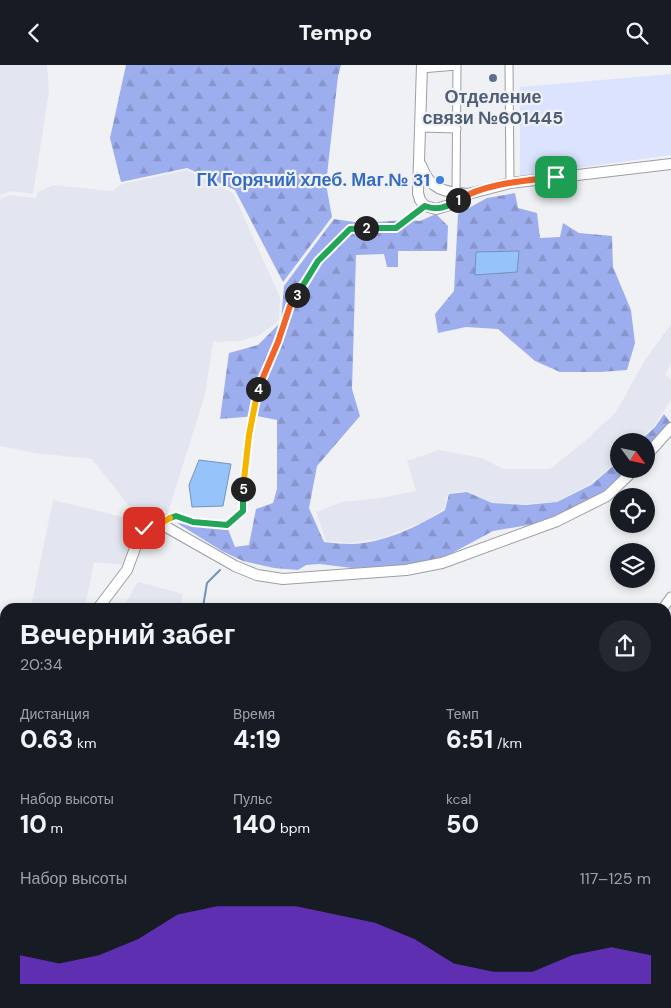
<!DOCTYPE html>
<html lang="ru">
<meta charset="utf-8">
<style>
body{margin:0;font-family:"DM Sans",sans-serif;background:#242831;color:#f1f3f6;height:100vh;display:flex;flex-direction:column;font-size:19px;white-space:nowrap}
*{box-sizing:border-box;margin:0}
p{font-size:16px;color:#9ea1a6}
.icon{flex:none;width:28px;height:28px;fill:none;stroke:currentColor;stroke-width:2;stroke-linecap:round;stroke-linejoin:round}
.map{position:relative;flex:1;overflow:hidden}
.sheet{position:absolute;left:0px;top:538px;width:671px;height:406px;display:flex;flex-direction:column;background:#171b24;border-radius:15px 15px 0 0;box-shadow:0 2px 8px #0003}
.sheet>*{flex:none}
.needle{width:32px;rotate:123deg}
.fabs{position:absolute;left:610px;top:368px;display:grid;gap:10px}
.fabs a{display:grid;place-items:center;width:45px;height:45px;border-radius:50%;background:#171b24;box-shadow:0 2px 8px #0003;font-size:25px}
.pin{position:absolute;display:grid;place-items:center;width:42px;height:42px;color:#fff;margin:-21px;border-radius:10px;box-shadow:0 2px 8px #0006}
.km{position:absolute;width:25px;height:25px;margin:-12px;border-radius:50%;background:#222;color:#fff;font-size:14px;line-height:25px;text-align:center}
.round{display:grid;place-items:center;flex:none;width:52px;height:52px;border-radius:26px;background:#242831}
.summary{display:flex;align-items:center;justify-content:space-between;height:85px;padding:0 20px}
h1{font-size:28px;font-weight:800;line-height:38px}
.stats{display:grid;grid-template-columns:repeat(3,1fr);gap:8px;height:85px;padding:5px 20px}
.stats div{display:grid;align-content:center}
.stats b{font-size:25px;font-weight:800}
.stats small{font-size:14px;font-weight:400}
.stats p{font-size:14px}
.chart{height:140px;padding:10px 20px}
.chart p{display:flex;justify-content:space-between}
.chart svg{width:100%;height:90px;margin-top:5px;fill:#7c3aed;opacity:.7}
header{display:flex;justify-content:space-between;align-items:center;height:65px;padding:0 20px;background:#171b24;font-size:22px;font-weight:800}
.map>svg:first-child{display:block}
.built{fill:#e3e6f0}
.forest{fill:url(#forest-firs)}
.pitch{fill:#dbe3ff}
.water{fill:#97c3fb;stroke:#7493ba}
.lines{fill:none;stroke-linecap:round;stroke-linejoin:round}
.stream{stroke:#7493ba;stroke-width:2}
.minor-casing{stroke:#9d9ea1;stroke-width:9}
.tertiary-casing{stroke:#9d9ea1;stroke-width:11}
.secondary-casing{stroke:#9d9ea1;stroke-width:12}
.minor{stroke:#fff;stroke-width:7}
.tertiary{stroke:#fff;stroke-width:9}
.secondary{stroke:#fff;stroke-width:10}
.split-1-casing{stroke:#fff;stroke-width:10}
.split-2-casing{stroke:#fff;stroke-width:10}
.split-3-casing{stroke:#fff;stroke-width:10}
.split-4-casing{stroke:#fff;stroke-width:10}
.split-5-casing{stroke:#fff;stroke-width:10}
.split-6-casing{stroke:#fff;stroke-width:10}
.split-7-casing{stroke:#fff;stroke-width:10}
.split-1{stroke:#f0652b;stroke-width:6}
.split-2{stroke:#22a559;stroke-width:6}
.split-3{stroke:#22a559;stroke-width:6}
.split-4{stroke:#f0652b;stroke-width:6}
.split-5{stroke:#f5b400;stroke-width:6}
.split-6{stroke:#22a559;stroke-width:6}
.split-7{stroke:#f5b400;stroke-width:6}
.service-dot{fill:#5c6f8a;stroke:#f0f1f4;stroke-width:2}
.shop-dot{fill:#3f7fe0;stroke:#f0f1f4;stroke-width:2}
.labels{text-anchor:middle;stroke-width:4.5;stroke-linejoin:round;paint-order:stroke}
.service-label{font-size:18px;font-weight:bold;fill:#4e5e75;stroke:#f0f1f4}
.shop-label{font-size:18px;font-weight:bold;fill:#366cbe;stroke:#f0f1f4;text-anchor:end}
</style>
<header><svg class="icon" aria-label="back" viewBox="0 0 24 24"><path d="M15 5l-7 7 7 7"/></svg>Tempo<svg class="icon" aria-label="search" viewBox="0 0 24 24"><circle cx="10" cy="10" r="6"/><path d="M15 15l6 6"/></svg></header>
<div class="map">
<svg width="671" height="943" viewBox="0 0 671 943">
<defs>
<pattern id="forest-firs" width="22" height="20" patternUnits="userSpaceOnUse" patternTransform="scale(1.25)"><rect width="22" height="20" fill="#9daeee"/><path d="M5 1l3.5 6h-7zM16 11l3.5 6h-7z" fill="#8795cc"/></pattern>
</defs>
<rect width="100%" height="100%" fill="#f0f1f4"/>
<g class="built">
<polygon points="0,0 47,0 49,26 33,129 12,126 0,130"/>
<polygon points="187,105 233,128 280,232 279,255 260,270 240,276 213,277 205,330 168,447 129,441 92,394 35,388 0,381 0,134 9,130 36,133 37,128 53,120 113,126 122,119"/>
<polygon points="671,259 671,298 665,309 671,314 671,335 654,361 638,376 619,376 619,395 590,419 556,437 526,439 492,438 467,426 448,428 444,444 425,456 382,473 350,478 326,476 316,447 342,437 381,433 416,426 407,396 439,385 482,393 503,404 550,404 585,376 616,347 645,295"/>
<polygon points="53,435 131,454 126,500 94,497 85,542 31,542"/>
<polygon points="138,517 183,529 180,542 123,542"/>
<polygon points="5,674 5,784 0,780 0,680"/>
<polygon points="666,745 671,745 671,943 607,943 607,939 666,939"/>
<polygon points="186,939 497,939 494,943 184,943"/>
</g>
<g class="forest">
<polygon points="126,0 341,0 338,11 326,119 332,152 283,217 235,125 187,103 121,117 110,73"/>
<polygon points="515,128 518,143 537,148 540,173 560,172 563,158 579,168 612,171 613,202 631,245 635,278 627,305 601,307 560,307 535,296 498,264 466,262 438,268 435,249 454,226 458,149 487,133"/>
<path d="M436,149L448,161L447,186H398V202H387L384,189L356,190L352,324L360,351L317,401L309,443L324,477C333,478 342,479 351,479C384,478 417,462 445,445L449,429L467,427L492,438L526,440L557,437L591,420L619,396V404H633L606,430L557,455L493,466L443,493L403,502L352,503L320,499L306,500L298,505L274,503L243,496L222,486L177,458L228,464L235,482L249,480L256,444L273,438L277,424V355L257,351L220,354L229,288L258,280L281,257L284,221L334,154L361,158L406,155L420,156Z"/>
<polygon points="664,349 670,357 665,366 646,389 646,376 640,376 655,362"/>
</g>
<polygon class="pitch" points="671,9 671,90 520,111 520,22"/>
<g class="water">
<polygon points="519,186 517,207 475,210 476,187"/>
<polygon points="199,395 231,399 223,441 192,442 189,420"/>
</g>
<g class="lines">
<g class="stream">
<polyline points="203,542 207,518 220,505"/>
<polyline points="0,863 5,858"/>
</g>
<g class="minor-casing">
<g id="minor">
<polyline points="509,0 510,118"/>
<polyline points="421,4 457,1 456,128"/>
<polyline points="421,63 457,64"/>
<polyline points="161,459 168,453 176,451 193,457 227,460 243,446 243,424 249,370 259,321 274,288 290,241 318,196 350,164 397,163 425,141"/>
<polyline points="666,734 671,734"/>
<polyline points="594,939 595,943"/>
<polyline points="6,943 8,939"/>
</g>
</g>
<g class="tertiary-casing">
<g id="tertiary">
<polyline points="664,542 671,532"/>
<polyline points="0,554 5,554"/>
</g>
</g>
<g class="secondary-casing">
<g id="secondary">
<polyline points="422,0 418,128 420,135 425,141 436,144 453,139 468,129 510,118 671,99"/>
<path d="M421,100C430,125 444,127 468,129"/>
<polyline points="646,391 671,363"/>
<polyline points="99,542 127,505 141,467 149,459 161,459 235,501 257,510 283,514 406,505 442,498 557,456 607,431 635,404"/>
<polyline points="0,662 5,656"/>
</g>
</g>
<use href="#minor" class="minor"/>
<use href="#tertiary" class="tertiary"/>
<use href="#secondary" class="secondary"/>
</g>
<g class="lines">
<g class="split-1-casing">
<path id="split-1" d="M458,135C485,118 525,116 556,112"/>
</g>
<g class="split-2-casing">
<path id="split-2" d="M366,163H396L425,141C437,146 448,142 458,135"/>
</g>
<g class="split-3-casing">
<polyline id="split-3" points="297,230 318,196 350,164 366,163"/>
</g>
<g class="split-4-casing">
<polyline id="split-4" points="258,324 278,277 290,241 297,230"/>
</g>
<g class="split-5-casing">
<polyline id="split-5" points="243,424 249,370 258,324"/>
</g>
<g class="split-6-casing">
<polyline id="split-6" points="170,453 176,451 193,457 227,460 243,446 243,424"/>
</g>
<g class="split-7-casing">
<polyline id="split-7" points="144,463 149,459 160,459 170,453"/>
</g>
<use href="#split-1" class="split-1"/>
<use href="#split-2" class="split-2"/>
<use href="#split-3" class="split-3"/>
<use href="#split-4" class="split-4"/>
<use href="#split-5" class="split-5"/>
<use href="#split-6" class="split-6"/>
<use href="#split-7" class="split-7"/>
</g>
<circle class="service-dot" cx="493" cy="13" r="5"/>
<circle class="shop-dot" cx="440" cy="115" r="5"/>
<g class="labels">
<g class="service-label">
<text x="493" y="38">Отделение<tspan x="493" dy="21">связи №601445</tspan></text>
</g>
<g class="shop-label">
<text x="430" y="121">ГК Горячий хлеб. Маг.№ 31</text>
</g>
</g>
</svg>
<div class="fabs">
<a><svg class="needle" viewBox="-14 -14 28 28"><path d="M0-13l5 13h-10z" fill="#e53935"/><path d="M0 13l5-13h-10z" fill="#9ea1a6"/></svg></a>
<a><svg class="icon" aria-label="locate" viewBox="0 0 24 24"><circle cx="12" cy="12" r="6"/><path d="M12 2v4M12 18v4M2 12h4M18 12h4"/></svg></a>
<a><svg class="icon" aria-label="layers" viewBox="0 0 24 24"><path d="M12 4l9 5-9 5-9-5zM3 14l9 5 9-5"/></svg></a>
</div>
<div class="pin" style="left:556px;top:112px;background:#1e9e55"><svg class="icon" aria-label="arrive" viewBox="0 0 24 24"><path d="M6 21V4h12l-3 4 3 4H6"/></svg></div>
<div class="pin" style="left:144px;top:463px;background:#d93025"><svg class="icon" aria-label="check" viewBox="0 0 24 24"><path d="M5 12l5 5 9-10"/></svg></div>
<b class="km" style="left:458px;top:135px">1</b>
<b class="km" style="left:366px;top:163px">2</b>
<b class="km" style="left:297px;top:230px">3</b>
<b class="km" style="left:258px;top:324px">4</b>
<b class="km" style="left:243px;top:424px">5</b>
<section class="sheet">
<div class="summary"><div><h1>Вечерний забег</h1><p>20:34</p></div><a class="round"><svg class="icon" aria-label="share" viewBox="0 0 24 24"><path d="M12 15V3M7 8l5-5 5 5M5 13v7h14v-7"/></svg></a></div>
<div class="stats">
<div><p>Дистанция</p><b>0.63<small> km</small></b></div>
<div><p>Время</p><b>4:19</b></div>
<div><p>Темп</p><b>6:51<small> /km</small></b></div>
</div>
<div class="stats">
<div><p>Набор высоты</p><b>10<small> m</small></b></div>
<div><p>Пульс</p><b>140<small> bpm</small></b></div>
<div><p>kcal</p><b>50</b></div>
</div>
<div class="chart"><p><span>Набор высоты</span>117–125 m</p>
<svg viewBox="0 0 160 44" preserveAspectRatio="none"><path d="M0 44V30L10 34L20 30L30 22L40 10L50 6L60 6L70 6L80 10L90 14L100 22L110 34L120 38L130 38L140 30L150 26L160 30V44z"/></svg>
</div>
</section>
</div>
